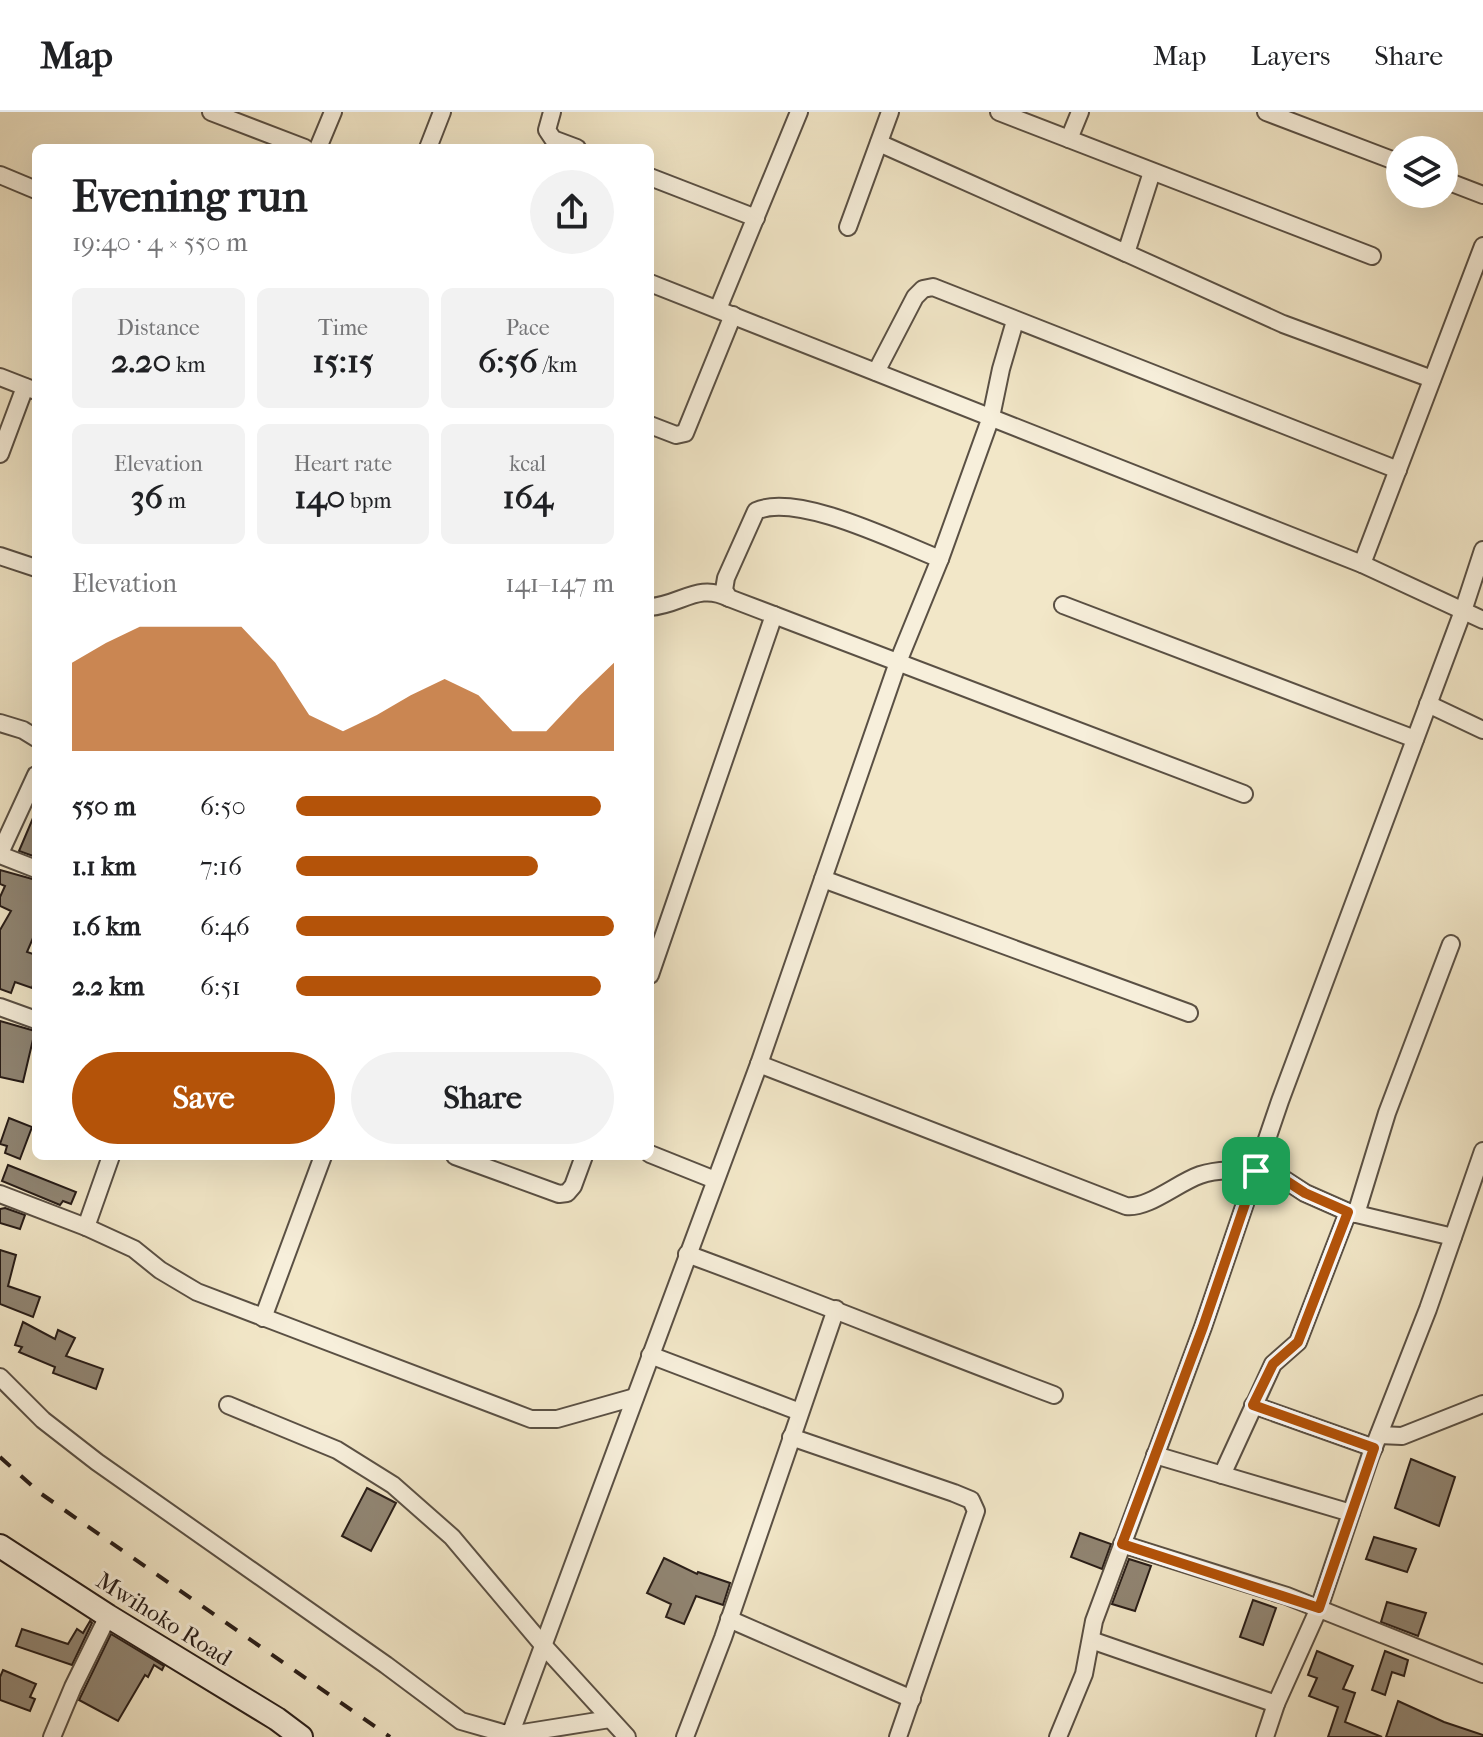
<!DOCTYPE html>
<meta charset="utf-8">
<style>
body{margin:0;font-family:"IM FELL French Canon",serif;background:#f2f2f2;color:#202124;height:100vh;display:flex;flex-direction:column;font-size:30px;white-space:nowrap}
*{box-sizing:border-box;margin:0}
p{font-size:26px;color:#757577}
.icon{flex:none;width:44px;height:44px;fill:none;stroke:currentColor;stroke-width:2;stroke-linecap:round;stroke-linejoin:round}
.map{position:relative;flex:1;overflow:hidden}
.drawer{position:absolute;left:32px;top:32px;width:622px;height:1016px;display:flex;flex-direction:column;background:#fff;border-radius:12px;box-shadow:0 8px 32px #0002}
.drawer>*{flex:none}
.tools{position:absolute;left:1386px;top:24px;display:grid;gap:16px}
.tools a{display:grid;place-items:center;width:72px;height:72px;border-radius:50%;background:#fff;box-shadow:0 8px 32px #0002;font-size:40px}
.pin{position:absolute;display:grid;place-items:center;width:68px;height:68px;color:#fff;margin:-34px;border-radius:16px;box-shadow:0 4px 12px #0006}
.round{display:grid;place-items:center;flex:none;width:84px;height:84px;border-radius:42px;background:#f2f2f2}
.summary{display:flex;align-items:center;justify-content:space-between;height:136px;padding:0 40px}
h1{font-size:44px;font-weight:700;line-height:60px}
.figures{display:grid;grid-template-columns:repeat(3,1fr);gap:12px;height:136px;padding:8px 40px}
.figures div{display:grid;align-content:center;border-radius:12px;background:#f2f2f2;text-align:center}
.figures b{font-size:34px;font-weight:700}
.figures small{font-size:22px;font-weight:400}
.figures p{font-size:22px}
.chart{height:224px;padding:16px 40px}
.chart p{display:flex;justify-content:space-between}
.chart svg{width:100%;height:144px;margin-top:8px;fill:#b45309;opacity:.7}
.primary-button{display:flex;gap:16px;margin-top:auto;padding:16px 40px}
.primary-button a{flex:1;height:92px;border-radius:48px;background:#b45309;color:#fff;font-size:32px;font-weight:700;line-height:92px;text-align:center}
.primary-button a+a{background:#f2f2f2;color:#202124}
ul{padding:0 40px;list-style:none;font-size:26px}
li{display:grid;grid-template-columns:128px 96px 1fr;align-items:center;height:60px}
li i{height:20px;border-radius:10px;background:#b45309}
header{display:flex;align-items:center;gap:48px;box-sizing:border-box;height:112px;padding:0 40px;background:#fff;border-bottom:2px solid #e0e0e0}
header strong{font-size:38px}
nav{display:flex;gap:44px;margin-inline-start:auto;font-size:28px}
.map>svg:first-child{display:block}
.building{fill:#918674;stroke:#281d18;stroke-width:2}
.lines{fill:none;stroke-linecap:round;stroke-linejoin:round}
.street-casing{stroke:#5a5044;stroke-width:20}
.secondary-casing{stroke:#281d18;stroke-width:26}
.street{stroke:#f7efdb;stroke-width:16}
.secondary{stroke:#f7efdb;stroke-width:22}
.rail{stroke:#281d18;stroke-width:4;stroke-dasharray:14 14;stroke-linecap:butt}
.route-casing{stroke:#fff;stroke-width:16}
.route{stroke:#b45309;stroke-width:10}
.labels{text-anchor:middle;stroke-width:6;stroke-linejoin:round;paint-order:stroke}
.street-label{font-size:24px;fill:#281d18;stroke:#f7efdb}
</style>
<header>
<strong>Map</strong>
<nav><a>Map</a><a>Layers</a><a>Share</a></nav>
</header>
<div class="map">
<svg width="1483" height="1625" viewBox="0 0 1483 1625">
<rect width="100%" height="100%" fill="#f2e7c8"/>
<filter id="stains"><feTurbulence type="fractalNoise" baseFrequency=".0025" numOctaves="4"/><feColorMatrix values="0 0 0 0 .2 0 0 0 0 .09 0 0 0 0 .02 0 0 0 .5 -.17"/></filter>
<radialGradient id="worn" r=".72"><stop offset=".6" stop-color="#630" stop-opacity="0"/><stop offset="1" stop-color="#630" stop-opacity=".3"/></radialGradient>
<g class="building">
<polygon points="36,699 36,745 19,739"/>
<polygon points="0,758 36,768 36,819 27,840 36,843 36,864 32,876 15,870 11,881 0,877 0,818 11,799 0,794 0,785 5,774 0,772"/>
<polygon points="0,909 35,919 23,970 0,965"/>
<polygon points="9,1006 32,1015 20,1047 5,1041 7,1034 0,1032"/>
<polygon points="8,1053 76,1080 71,1092 63,1089 60,1093 2,1069"/>
<polygon points="5,1096 25,1103 20,1117 0,1111 0,1097"/>
<polygon points="0,1138 16,1143 8,1174 40,1185 33,1205 0,1192"/>
<polygon points="23,1210 55,1227 58,1218 75,1226 66,1244 103,1257 96,1277 53,1261 55,1255 19,1240 22,1235 15,1233"/>
<polygon points="1411,1347 1455,1365 1439,1414 1395,1396"/>
<polygon points="367,1376 396,1391 371,1439 342,1424"/>
<polygon points="1080,1421 1111,1432 1102,1457 1071,1445"/>
<polygon points="1374,1425 1416,1437 1407,1460 1366,1447"/>
<polygon points="664,1446 697,1462 698,1460 730,1471 723,1493 696,1484 684,1512 666,1505 671,1492 647,1481"/>
<polygon points="1129,1447 1151,1454 1135,1499 1112,1492"/>
<polygon points="1253,1488 1276,1496 1263,1533 1240,1525"/>
<polygon points="1387,1490 1426,1501 1418,1524 1381,1510"/>
<polygon points="90,1509 92,1511 72,1553 16,1534 22,1517 68,1532 77,1517 83,1521"/>
<polygon points="111,1522 164,1554 162,1558 154,1553 148,1565 145,1563 118,1609 79,1588"/>
<polygon points="1317,1539 1353,1554 1343,1577 1355,1581 1345,1610 1382,1625 1328,1625 1338,1595 1309,1584 1317,1566 1308,1563"/>
<polygon points="1385,1539 1408,1548 1404,1564 1392,1560 1385,1583 1372,1578"/>
<polygon points="3,1558 36,1572 30,1585 35,1587 30,1599 0,1588 0,1565"/>
<polygon points="1398,1589 1444,1610 1483,1623 1483,1625 1386,1625"/>
</g>
<g class="lines">
<g class="street-casing">
<g id="street">
<polyline points="211,0 305,36"/>
<polyline points="552,0 547,18 553,27 577,36"/>
<polyline points="999,0 1372,144"/>
<polyline points="1266,0 1400,51"/>
<polyline points="1069,27 1080,0"/>
<polyline points="879,31 1126,141"/>
<polyline points="318,36 333,0"/>
<polyline points="428,36 442,0"/>
<polyline points="1152,60 1126,141 1283,212 1432,267"/>
<polyline points="0,63 36,78"/>
<polyline points="650,65 756,106"/>
<polyline points="1444,68 1483,83"/>
<polyline points="848,115 890,0"/>
<polyline points="650,171 1362,452 1483,508"/>
<polyline points="718,197 799,0"/>
<polyline points="876,260 915,185 923,177 933,175 1398,358"/>
<polyline points="0,265 36,279"/>
<polyline points="650,313 676,323 685,321 733,203"/>
<polyline points="0,342 25,275"/>
<polyline points="0,444 36,456"/>
<path d="M940,447C897,430 797,380 756,399L726,466L724,478L729,486L1244,682"/>
<polyline points="1362,452 1483,134"/>
<polyline points="1063,493 1415,627"/>
<path d="M650,495C681,493 698,470 729,486"/>
<polyline points="1428,592 1483,618"/>
<polyline points="0,611 23,618 36,626"/>
<polyline points="0,741 36,663"/>
<polyline points="0,743 36,757"/>
<polyline points="823,767 1189,901"/>
<polyline points="650,863 774,503"/>
<polyline points="0,895 36,908"/>
<path d="M759,952L1126,1094C1148,1097 1177,1071 1200,1063C1218,1057 1238,1058 1256,1059"/>
<polyline points="650,1042 715,1068"/>
<polyline points="455,1044 559,1082 567,1081 573,1074 584,1044"/>
<polyline points="1259,1051 1305,1081 1348,1100 1453,1125"/>
<polyline points="0,1082 86,1115 134,1137 160,1158 197,1180 531,1307 557,1307 635,1285"/>
<polyline points="1356,1102 1387,1001 1451,832"/>
<polyline points="86,1115 111,1044"/>
<path d="M687,1142C810,1187 931,1237 1054,1283"/>
<polyline points="263,1206 323,1044"/>
<polyline points="650,1243 800,1300"/>
<polyline points="0,1265 43,1308 97,1350 386,1553 461,1609 510,1623 610,1607"/>
<polyline points="228,1293 337,1338 393,1373 452,1425 543,1533 627,1625"/>
<polyline points="1253,1293 1374,1336"/>
<polyline points="1379,1323 1402,1324 1483,1292"/>
<polyline points="791,1325 954,1381 971,1388 976,1399 898,1625"/>
<polyline points="1155,1343 1351,1401"/>
<polyline points="1222,1363 1273,1252 1298,1230 1348,1100"/>
<polyline points="1122,1432 1287,1484 1483,1562"/>
<polyline points="729,1507 912,1587"/>
<polyline points="1091,1528 1276,1592"/>
<polyline points="510,1623 759,952 898,550 940,447 991,305 1001,257 1015,209"/>
<polyline points="52,1625 73,1575 108,1504"/>
<polyline points="685,1625 723,1526 836,1197"/>
<polyline points="1058,1625 1084,1562 1094,1509 1203,1215 1280,989 1463,499 1483,438"/>
<polyline points="1265,1625 1276,1592 1319,1496 1370,1345 1428,1197 1483,1039"/>
</g>
</g>
<g class="secondary-casing">
<g id="secondary">
<polyline points="0,1434 108,1504 277,1607 301,1625"/>
<polyline points="510,1623 512,1625"/>
</g>
</g>
<use href="#street" class="street"/>
<use href="#secondary" class="secondary"/>
<polyline class="rail" points="0,1345 40,1381 390,1625"/>
</g>
<g class="lines">
<g class="route-casing">
<polygon id="route" points="1259,1051 1305,1081 1348,1100 1298,1230 1273,1252 1253,1293 1374,1336 1319,1496 1122,1432 1203,1215"/>
</g>
<use href="#route" class="route"/>
</g>
<g class="labels">
<g class="street-label">
<text transform="translate(164 1507) rotate(32)" y="8">Mwihoko Road</text>
</g>
</g>
<rect width="100%" height="100%" filter="url(#stains)"/>
<rect width="100%" height="100%" fill="url(#worn)"/>
</svg>
<div class="tools">
<a><svg class="icon" aria-label="layers" viewBox="0 0 24 24"><path d="M12 4l9 5-9 5-9-5zM3 14l9 5 9-5"/></svg></a>
</div>
<div class="pin" style="left:1256px;top:1059px;background:#1e9e55"><svg class="icon" aria-label="arrive" viewBox="0 0 24 24"><path d="M6 21V4h12l-3 4 3 4H6"/></svg></div>
<section class="drawer">
<div class="summary"><div><h1>Evening run</h1><p>19:40 · 4 × 550 m</p></div><a class="round"><svg class="icon" aria-label="share" viewBox="0 0 24 24"><path d="M12 15V3M7 8l5-5 5 5M5 13v7h14v-7"/></svg></a></div>
<div class="figures">
<div><p>Distance</p><b>2.20<small> km</small></b></div>
<div><p>Time</p><b>15:15</b></div>
<div><p>Pace</p><b>6:56<small> /km</small></b></div>
</div>
<div class="figures">
<div><p>Elevation</p><b>36<small> m</small></b></div>
<div><p>Heart rate</p><b>140<small> bpm</small></b></div>
<div><p>kcal</p><b>164</b></div>
</div>
<div class="chart"><p><span>Elevation</span>141–147 m</p>
<svg viewBox="0 0 160 44" preserveAspectRatio="none"><path d="M0 44V17L10 11L20 6L30 6L40 6L50 6L60 17L70 33L80 38L90 33L100 27L110 22L120 27L130 38L140 38L150 27L160 17V44z"/></svg>
</div>
<ul>
<li><b>550 m</b>6:50<i style="width:96%"></i></li>
<li><b>1.1 km</b>7:16<i style="width:76%"></i></li>
<li><b>1.6 km</b>6:46<i style="width:100%"></i></li>
<li><b>2.2 km</b>6:51<i style="width:96%"></i></li>
</ul>
<div class="primary-button"><a>Save</a><a>Share</a></div>
</section>
</div>
